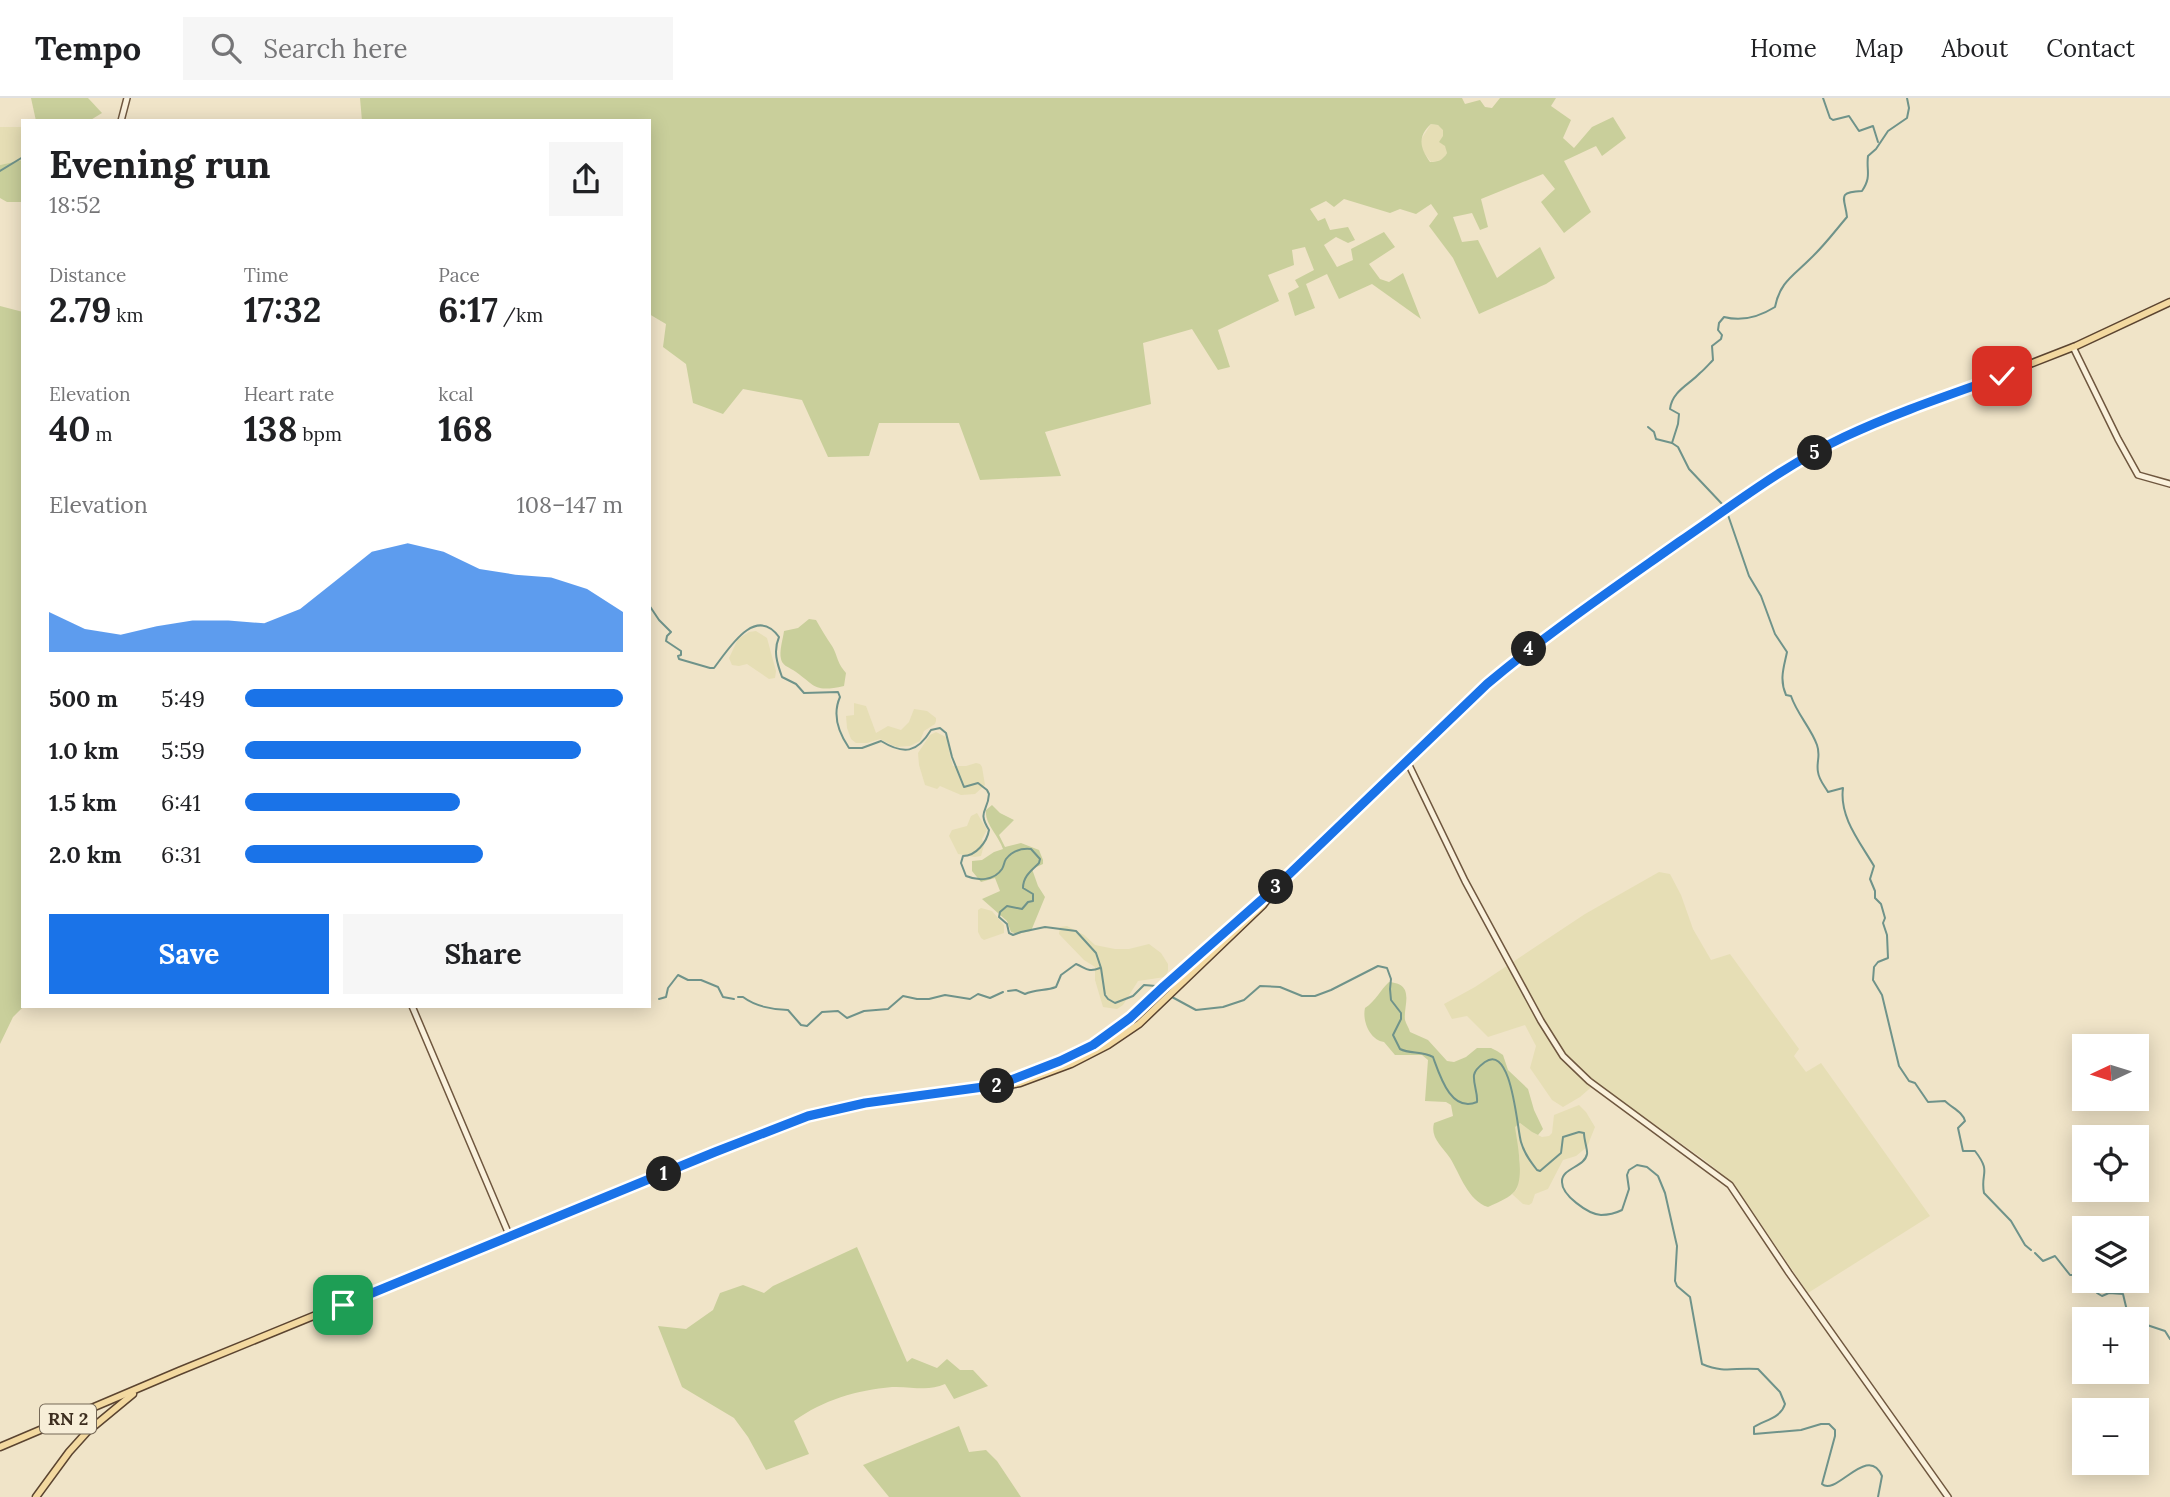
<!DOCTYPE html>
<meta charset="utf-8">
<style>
body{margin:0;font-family:Lora,serif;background:#f6f6f6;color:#202124;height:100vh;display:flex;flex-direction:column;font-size:26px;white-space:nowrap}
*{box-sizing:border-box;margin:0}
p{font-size:23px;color:#757577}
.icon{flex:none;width:38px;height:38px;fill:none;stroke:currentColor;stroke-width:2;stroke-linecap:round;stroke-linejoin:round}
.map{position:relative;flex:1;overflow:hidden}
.drawer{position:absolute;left:21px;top:21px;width:630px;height:889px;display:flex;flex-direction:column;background:#fff;border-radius:0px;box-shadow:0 4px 18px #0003}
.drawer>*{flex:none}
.needle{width:46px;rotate:266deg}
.tools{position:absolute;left:2072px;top:936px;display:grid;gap:14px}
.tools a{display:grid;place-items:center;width:77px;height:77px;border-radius:0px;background:#fff;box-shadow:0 4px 18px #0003;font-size:35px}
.pin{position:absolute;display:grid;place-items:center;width:60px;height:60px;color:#fff;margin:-30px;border-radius:14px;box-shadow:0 4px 10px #0006}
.km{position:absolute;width:35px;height:35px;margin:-18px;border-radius:50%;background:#222;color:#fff;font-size:19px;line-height:35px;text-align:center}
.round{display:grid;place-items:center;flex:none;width:74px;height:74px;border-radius:0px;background:#f6f6f6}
.headline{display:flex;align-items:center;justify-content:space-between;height:119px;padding:0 28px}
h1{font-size:38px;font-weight:700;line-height:52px}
.figures{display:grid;grid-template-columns:repeat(3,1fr);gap:10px;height:119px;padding:7px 28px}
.figures div{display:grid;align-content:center}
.figures b{font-size:35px;font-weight:700}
.figures small{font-size:19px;font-weight:400}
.figures p{font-size:19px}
.chart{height:196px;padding:14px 28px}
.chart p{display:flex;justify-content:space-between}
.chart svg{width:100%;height:126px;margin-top:7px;fill:#1a73e8;opacity:.7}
.button{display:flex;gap:14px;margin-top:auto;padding:14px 28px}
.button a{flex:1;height:80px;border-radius:0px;background:#1a73e8;color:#fff;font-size:28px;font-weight:700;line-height:80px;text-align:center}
.button a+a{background:#f6f6f6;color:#202124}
ul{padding:0 28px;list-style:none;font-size:23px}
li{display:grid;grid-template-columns:112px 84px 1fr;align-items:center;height:52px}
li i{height:18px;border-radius:9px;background:#1a73e8}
header{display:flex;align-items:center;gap:42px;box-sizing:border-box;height:98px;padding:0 35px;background:#fff;border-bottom:2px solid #e0e0e0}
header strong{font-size:33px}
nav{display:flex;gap:38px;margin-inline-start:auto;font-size:24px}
.search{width:490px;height:63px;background:#f6f6f6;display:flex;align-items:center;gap:18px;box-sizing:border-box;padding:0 24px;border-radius:0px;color:#757577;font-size:26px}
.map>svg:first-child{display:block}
.farmland{fill:#e6deb5}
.green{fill:#c9cf9b;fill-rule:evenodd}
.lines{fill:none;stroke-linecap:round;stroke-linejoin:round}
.stream{stroke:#6f938a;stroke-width:2}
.secondary-casing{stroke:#6f573f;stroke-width:8}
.primary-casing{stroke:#5b4430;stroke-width:9}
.secondary{stroke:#faf1dc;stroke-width:5}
.primary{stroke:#f3d9a0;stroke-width:6}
.route-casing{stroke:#fff;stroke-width:14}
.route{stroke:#1a73e8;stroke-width:9}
.labels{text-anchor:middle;stroke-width:6;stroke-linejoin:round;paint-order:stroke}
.shield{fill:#f7eed8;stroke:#756857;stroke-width:2}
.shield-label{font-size:18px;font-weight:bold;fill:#3d2e20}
</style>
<header>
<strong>Tempo</strong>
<div class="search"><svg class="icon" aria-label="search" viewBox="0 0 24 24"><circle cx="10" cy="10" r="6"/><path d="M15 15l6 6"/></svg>Search here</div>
<nav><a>Home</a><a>Map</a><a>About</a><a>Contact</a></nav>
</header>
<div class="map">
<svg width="2170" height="1399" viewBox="0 0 2170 1399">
<rect width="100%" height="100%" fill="#f0e4c8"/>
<g class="farmland">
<polygon points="1431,26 1438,27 1443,31 1447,55 1443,61 1437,63 1431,64 1422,52 1420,43"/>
<polygon points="0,29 23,29 23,62 0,67"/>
<polygon points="756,533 767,540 776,573 775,580 769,581 747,566 739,568 732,567 729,560 738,541 749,534"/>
<polygon points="854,605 866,608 876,635 888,628 901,632 909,624 914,611 927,613 936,620 936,623 935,626 924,633 920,643 910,648 896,649 880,641 867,645 856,645 851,641 847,630 846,618 854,617"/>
<polygon points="936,634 948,640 950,658 953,668 966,668 976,665 980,666 982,669 985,687 975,696 961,697 940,688 937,691 925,687 919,667 918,655 930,637"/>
<polygon points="977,715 987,732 982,741 984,747 981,758 975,759 958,756 949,738 952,732 967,728 971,718"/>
<polygon points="1659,774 1670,776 1681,797 1693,831 1711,862 1730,856 1799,951 1794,958 1806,974 1821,965 1930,1118 1808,1195 1733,1085 1706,1063 1596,985 1580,999 1563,1009 1552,1002 1530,970 1536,948 1525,927 1488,939 1467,918 1452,921 1444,906 1475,889 1585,816"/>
<polygon points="981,810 992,813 1004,827 1004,835 984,842 981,840 978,834 978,812"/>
<polygon points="1067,828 1084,837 1095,847 1115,851 1129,851 1149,846 1161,855 1168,866 1168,873 1165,879 1138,883 1123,907 1117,911 1103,909 1095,882 1095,869 1084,862 1059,836 1060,829"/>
<polygon points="1579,1007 1586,1014 1595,1029 1587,1049 1576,1058 1563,1062 1548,1091 1535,1096 1532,1105 1529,1107 1523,1106 1512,1096 1517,1091 1520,1063 1514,1029 1520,1025 1532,1034 1542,1039 1549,1038 1552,1035 1554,1017"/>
</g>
<g class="green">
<polygon points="31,0 88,0 102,15 89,23 36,23"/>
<path d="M360,0H1462L1465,6L1480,2L1485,9L1492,10L1500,0H1556L1551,8L1571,22L1563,40L1574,50L1592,29L1613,19L1626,40L1602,58L1596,48L1564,63L1591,114L1564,135L1541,104L1555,91L1543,76L1481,101L1488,129L1480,132L1472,115L1453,119L1462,144L1478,142L1497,180L1540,149L1555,180L1546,186L1479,216L1453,160L1429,128L1438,116L1431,106L1416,116L1400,111L1390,115L1344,101L1334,109L1326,103L1310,111L1318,123L1325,120L1330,132L1348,129L1355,142L1348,145L1336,139L1324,147L1337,169L1353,162L1351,151L1384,134L1395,149L1369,166L1380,181L1389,184L1403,175L1421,221L1372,186L1339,201L1327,176L1306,186L1315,210L1295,218L1288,195L1299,189L1295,182L1314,172L1305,149L1292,152L1294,167L1268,177L1279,203L1218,232L1230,269L1218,272L1192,231L1143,245L1151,306L1045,334L1061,378L980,382L959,325H879L869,358L828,359L802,302L743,291L723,316L693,305L686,266L663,249L666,226L649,216V23H362ZM1431,26L1438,27L1443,32V38L1439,44L1445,48L1447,55C1443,62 1438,64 1430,64C1420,50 1417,39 1431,26Z"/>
<polygon points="23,62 23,104 7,104 0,100 0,67"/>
<polygon points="0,208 23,214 24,908 13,919 0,946"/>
<path d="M809,521L816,522C821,531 826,539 832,548C838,558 836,563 846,575L844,588C812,595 816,587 793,572C788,569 782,567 781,561C779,553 783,541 784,533L798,530Z"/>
<path d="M992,707L1000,715L1014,722L999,737L1005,749L1021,745L1039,752L1043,762V766L1032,771L1038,788L1045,799L1031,833L1017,836L1011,834L1007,823L982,801L1000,793L995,780L981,784L972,773V763L982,762L994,754L1003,751C999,738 984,725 986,712Z"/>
<path d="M1389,884C1416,886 1403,908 1405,922C1406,926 1409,930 1410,934L1428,942L1447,963L1454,964L1466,959L1477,950H1491L1497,953L1503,957L1508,972L1528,991L1534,1012L1543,1031L1538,1037L1532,1034L1520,1025L1515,1029C1517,1044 1526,1084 1513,1095C1507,1101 1496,1105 1488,1109C1468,1103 1460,1076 1450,1060C1442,1048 1430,1040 1434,1025L1453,1018L1451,1007L1446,1004L1425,1003L1428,962L1422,957H1395L1384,944C1370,942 1362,923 1365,910C1376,903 1380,892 1389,884Z"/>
<path d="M857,1149L907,1264L912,1260L937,1270L947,1261L960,1272H973L988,1288L954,1301L945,1286C928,1294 911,1288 892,1289C857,1292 823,1302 794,1323L809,1356L766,1372L748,1339L734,1320L682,1289L658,1228L686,1231L713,1212L720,1195L743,1187L764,1195L773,1188Z"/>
<polygon points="959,1328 969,1354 986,1352 997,1363 1021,1399 889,1399 863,1367"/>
</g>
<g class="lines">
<g class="stream">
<polyline points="1823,0 1830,20 1833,22 1849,18 1859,33 1873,28 1878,44"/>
<polyline points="0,73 23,59"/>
<polyline points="1648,329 1654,334 1656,341 1672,345 1678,349 1689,371 1723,407"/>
<path d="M1672,345L1678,326L1679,316L1670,311C1672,293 1690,286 1700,275C1705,271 1709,266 1713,262L1712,248L1721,241L1722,237L1718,232L1719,225L1724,219C1743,224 1759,219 1775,209C1780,184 1793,178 1810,161C1824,148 1835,133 1847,119C1845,100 1836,94 1862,93C1872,78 1866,73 1868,58L1876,51L1888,33L1907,20L1909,10L1907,0"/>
<path d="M1728,417L1749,478L1761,498L1775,536L1787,554C1784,569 1779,581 1786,597L1791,598C1797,616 1811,630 1817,647C1821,658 1816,664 1818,674C1819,682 1824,687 1828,694L1843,690C1839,719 1860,744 1874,768L1870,781L1875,793V800L1881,806L1885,820L1883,825L1887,837L1888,860L1878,864L1874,869L1873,882L1882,897L1899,968L1909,983L1915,985L1928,1004L1945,1003C1952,1010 1963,1014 1965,1023L1958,1030L1963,1053H1975C1992,1075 1980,1074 1984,1095L2011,1123L2025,1147L2031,1152"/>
<path d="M649,507L659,522L671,534L667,538L666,543L681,553V557L678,558L679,561L710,570H714C728,552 755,506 779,539C773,553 777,565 782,579L796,586L804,595L838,594L840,599C832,617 838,634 849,650H862L881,643C904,657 917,655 931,632L940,630L946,635L952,659L964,689L978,685L987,692L989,696C988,714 977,713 989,732C987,744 976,758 963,758L961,765L966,778C978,783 994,783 1002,771C1004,768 1004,764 1006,761C1013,752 1021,750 1031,751L1040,761L1039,765C1032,772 1023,778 1023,790L1033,796V803L1028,804L1022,811L1007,808L1000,814L999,819L1007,826L1009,835L1013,837L1021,834L1045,829L1076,833L1096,855L1101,870L1105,897L1108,901L1115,905L1133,898L1144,887L1156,888L1172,899L1196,912L1223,909L1244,902L1260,888L1280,889L1302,898H1315L1331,892L1378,868L1387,870L1391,881L1390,891L1391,902L1401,915V921L1393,937L1400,951C1410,956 1422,953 1433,959C1440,978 1451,1015 1477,1004C1478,995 1473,986 1474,977C1475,971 1481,967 1485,964C1512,945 1517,1031 1521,1044C1524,1055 1530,1063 1537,1072L1540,1073L1561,1055L1563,1039L1579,1034L1584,1035C1584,1042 1588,1053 1587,1056C1585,1069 1562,1070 1562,1083C1561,1097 1588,1116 1601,1117C1608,1117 1616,1115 1622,1112L1629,1091L1627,1077L1629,1072L1637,1067L1647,1069L1658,1078L1665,1095L1677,1148L1675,1183L1677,1188L1690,1199L1702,1266C1726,1276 1734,1269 1758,1271L1780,1294L1785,1306C1781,1320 1765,1322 1754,1329V1336L1801,1332L1821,1326H1829L1835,1332V1338L1822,1386C1836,1399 1868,1345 1882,1378L1878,1399"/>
<path d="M1008,893L1016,892L1025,896C1035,891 1046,893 1056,889L1061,877L1076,866C1086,870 1088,875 1100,870"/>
<path d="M738,899H743C755,908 773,912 788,912L801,927L807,928L822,914L838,913L847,920L864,913L888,911L903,898L917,901H929L945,897L970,901L978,896L990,900L1003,894"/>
<polyline points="659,901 666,899 668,890 678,877 688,882 701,882 718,889 723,899 734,901"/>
<polyline points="2035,1155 2043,1163 2055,1158 2070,1177 2074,1177 2081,1171 2084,1177"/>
<polyline points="2097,1183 2097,1195 2102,1198 2109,1195 2123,1196 2128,1217 2138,1220 2144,1226 2165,1233 2170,1241"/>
</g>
<g class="secondary-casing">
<g id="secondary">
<polyline points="121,23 127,0"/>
<polyline points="2073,249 2118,341 2138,377 2170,386"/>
<polyline points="1407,663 1465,783 1541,923 1563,958 1589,983 1730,1087 1789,1175 1948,1399"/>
<polyline points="412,908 510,1139"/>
</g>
</g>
<g class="primary-casing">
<g id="primary">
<polyline points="998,987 1075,956 1107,938 1124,925 1262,799 1277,788 1487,585 1520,558 1582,512 1762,386 1799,364 1845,339 1871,328 2076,248 2170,204"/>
<polyline points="0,1349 179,1273 741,1043 808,1019 841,1010 894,1001 1004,988 1020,985 1071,966 1108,947 1139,926 1263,807 1272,795"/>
<polyline points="36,1399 69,1354 87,1334 133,1296"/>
</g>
</g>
<use href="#secondary" class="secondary"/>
<use href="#primary" class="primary"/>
</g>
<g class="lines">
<g class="route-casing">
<path id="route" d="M343,1207L715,1054L808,1018L865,1005L998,987L1060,963L1093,947L1130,920L1164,888L1277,788L1487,586C1548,535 1614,490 1679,444C1733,407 1785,367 1844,339C1895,315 1949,297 2002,278"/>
</g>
<use href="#route" class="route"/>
</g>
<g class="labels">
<rect class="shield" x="40" y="1306.5" width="56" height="29" rx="5"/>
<g class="shield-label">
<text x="68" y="1327">RN 2</text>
</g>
</g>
</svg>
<div class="tools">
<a><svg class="needle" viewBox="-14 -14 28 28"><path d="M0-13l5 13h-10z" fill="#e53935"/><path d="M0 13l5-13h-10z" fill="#757577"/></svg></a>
<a><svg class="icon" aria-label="locate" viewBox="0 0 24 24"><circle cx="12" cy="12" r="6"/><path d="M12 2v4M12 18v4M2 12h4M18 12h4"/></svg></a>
<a><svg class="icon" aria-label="layers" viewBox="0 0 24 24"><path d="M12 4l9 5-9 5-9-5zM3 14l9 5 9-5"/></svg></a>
<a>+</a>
<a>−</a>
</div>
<div class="pin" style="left:343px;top:1207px;background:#1e9e55"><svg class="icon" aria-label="arrive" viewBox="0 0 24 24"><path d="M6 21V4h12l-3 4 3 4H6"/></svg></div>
<div class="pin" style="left:2002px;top:278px;background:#d93025"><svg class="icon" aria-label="check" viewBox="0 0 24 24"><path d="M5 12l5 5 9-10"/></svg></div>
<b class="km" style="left:664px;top:1076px">1</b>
<b class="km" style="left:997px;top:988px">2</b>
<b class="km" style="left:1276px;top:789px">3</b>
<b class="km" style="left:1529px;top:551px">4</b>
<b class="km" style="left:1815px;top:355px">5</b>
<section class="drawer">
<div class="headline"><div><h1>Evening run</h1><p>18:52</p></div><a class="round"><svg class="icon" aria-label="share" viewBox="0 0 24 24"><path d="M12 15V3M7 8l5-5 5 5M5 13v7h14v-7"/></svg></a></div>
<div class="figures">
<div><p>Distance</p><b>2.79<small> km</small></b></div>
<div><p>Time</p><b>17:32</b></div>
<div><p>Pace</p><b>6:17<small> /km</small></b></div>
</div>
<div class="figures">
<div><p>Elevation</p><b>40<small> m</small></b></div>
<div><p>Heart rate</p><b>138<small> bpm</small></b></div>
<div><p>kcal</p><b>168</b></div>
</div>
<div class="chart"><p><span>Elevation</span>108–147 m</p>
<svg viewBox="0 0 160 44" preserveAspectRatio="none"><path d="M0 44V30L10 36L20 38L30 35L40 33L50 33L60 34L70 29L80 19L90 9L100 6L110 9L120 15L130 17L140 18L150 22L160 30V44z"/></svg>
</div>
<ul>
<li><b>500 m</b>5:49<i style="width:100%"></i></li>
<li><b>1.0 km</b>5:59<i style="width:89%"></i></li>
<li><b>1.5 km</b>6:41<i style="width:57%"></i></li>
<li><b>2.0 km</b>6:31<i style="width:63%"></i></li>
</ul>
<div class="button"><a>Save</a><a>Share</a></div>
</section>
</div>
